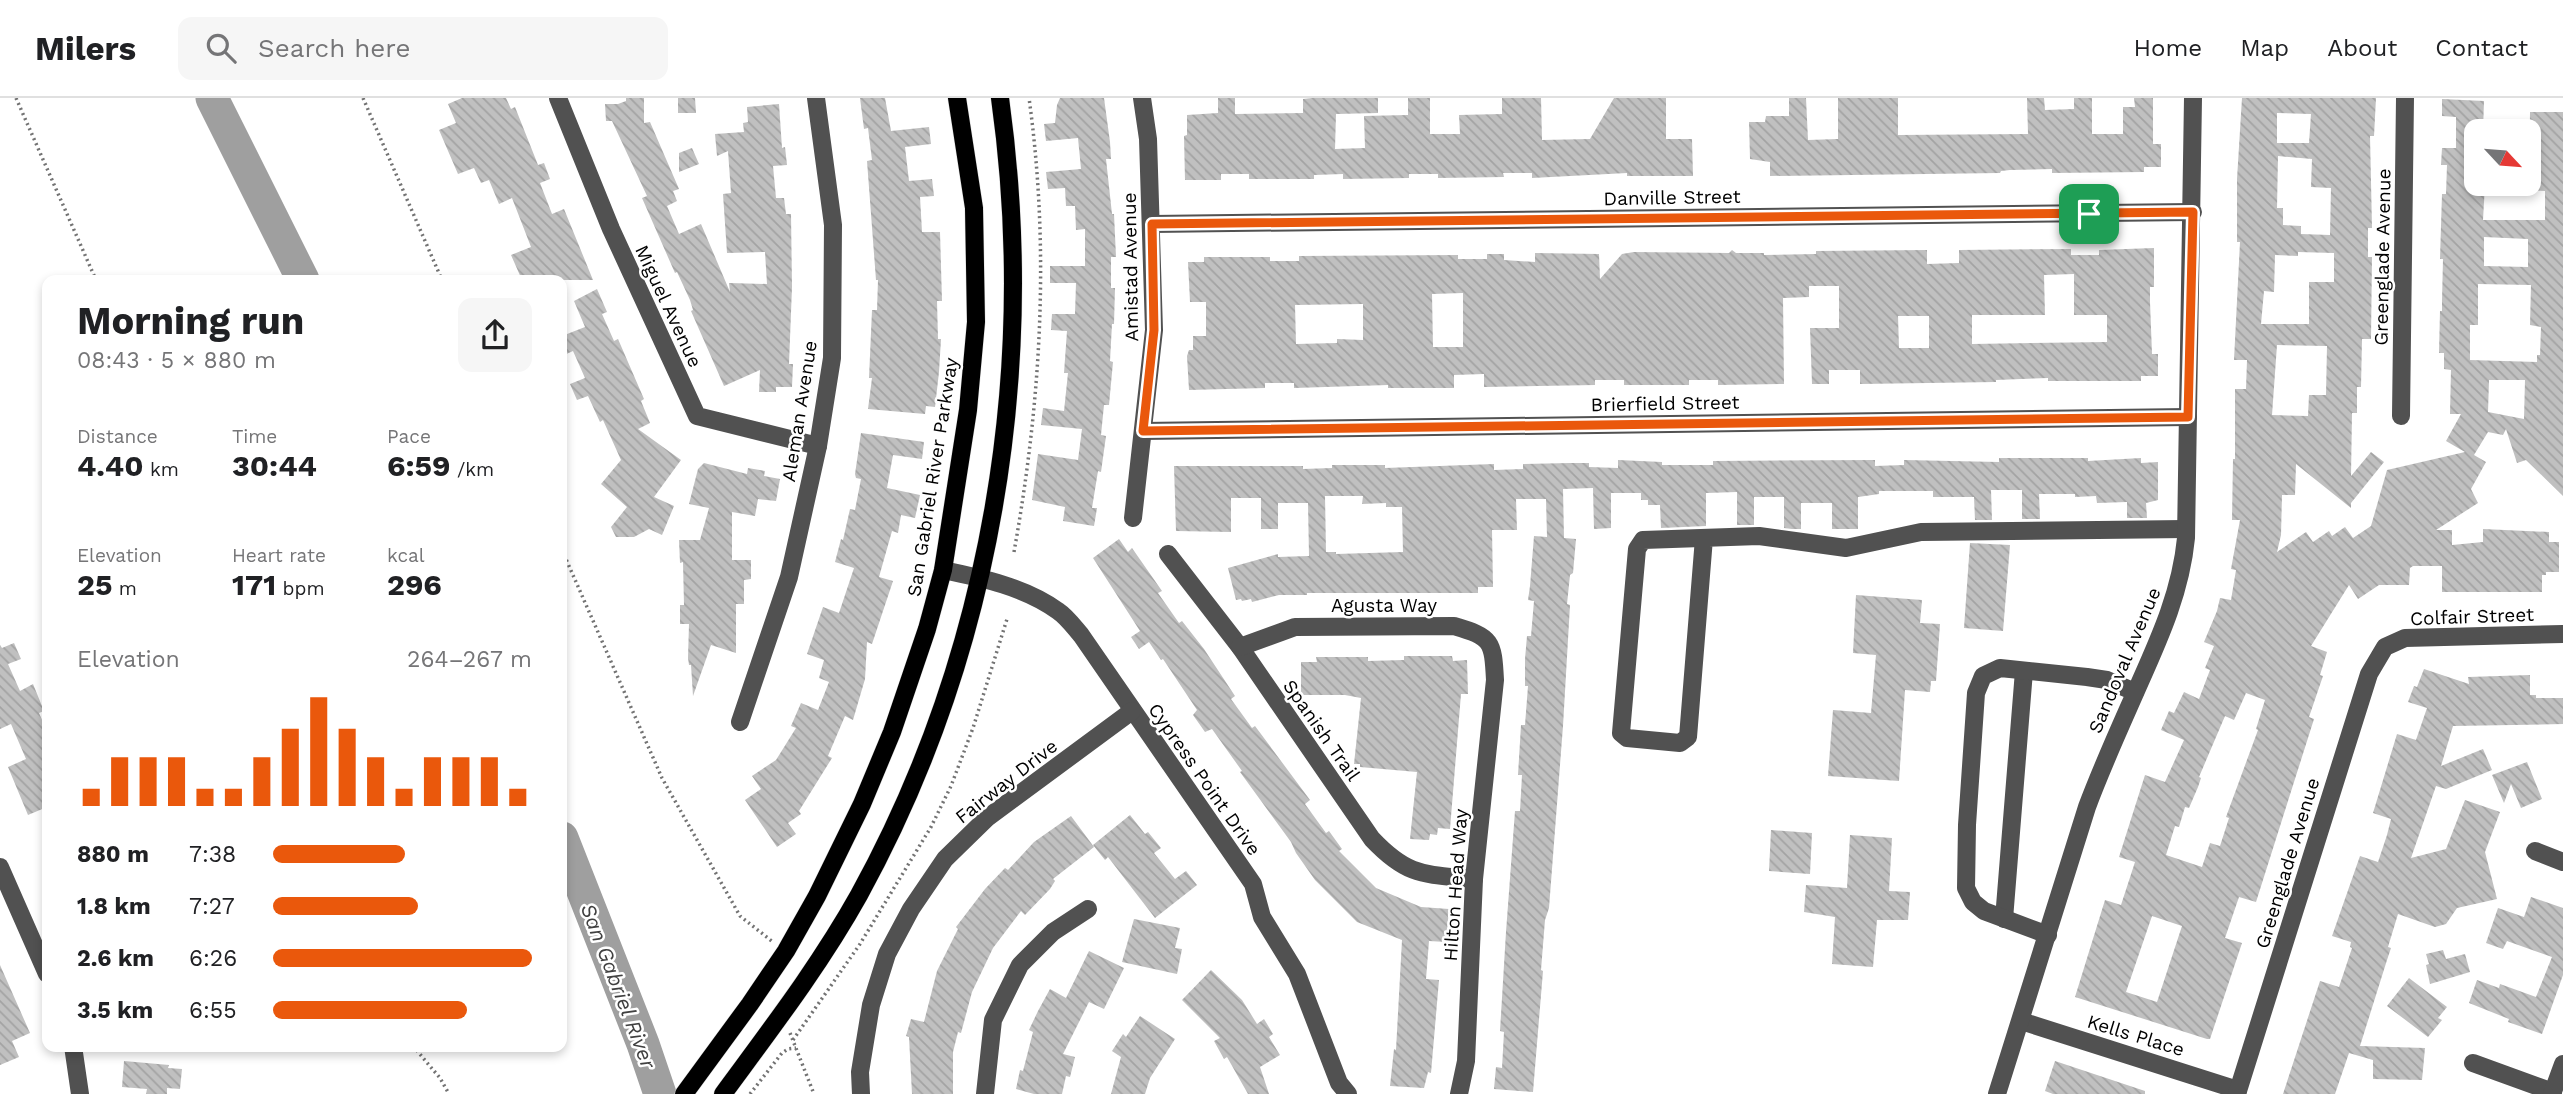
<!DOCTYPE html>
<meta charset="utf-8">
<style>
body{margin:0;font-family:"Work Sans",sans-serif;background:#f6f6f6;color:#202124;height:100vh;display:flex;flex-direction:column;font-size:26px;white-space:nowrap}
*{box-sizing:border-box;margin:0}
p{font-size:23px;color:#757577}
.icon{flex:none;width:38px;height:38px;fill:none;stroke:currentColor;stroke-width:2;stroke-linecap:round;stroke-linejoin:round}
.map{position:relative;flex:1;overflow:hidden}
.panel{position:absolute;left:42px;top:177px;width:525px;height:777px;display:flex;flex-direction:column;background:#fff;border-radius:14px;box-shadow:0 4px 10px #0003}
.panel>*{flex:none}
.needle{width:46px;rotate:116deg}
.controls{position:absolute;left:2464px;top:21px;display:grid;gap:14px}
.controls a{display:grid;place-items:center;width:77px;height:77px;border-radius:14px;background:#fff;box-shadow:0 4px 10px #0003;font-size:35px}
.pin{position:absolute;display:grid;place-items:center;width:60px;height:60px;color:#fff;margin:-30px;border-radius:14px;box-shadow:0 4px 10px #0006}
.round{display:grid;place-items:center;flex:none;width:74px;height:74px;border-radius:14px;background:#f6f6f6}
.overview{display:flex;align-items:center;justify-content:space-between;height:119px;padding:0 35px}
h1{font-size:38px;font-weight:700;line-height:52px}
.stats{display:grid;grid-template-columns:repeat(3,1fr);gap:10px;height:119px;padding:7px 35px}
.stats div{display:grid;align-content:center}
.stats b{font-size:30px;font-weight:700}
.stats small{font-size:19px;font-weight:400}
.stats p{font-size:19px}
.chart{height:196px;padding:14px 35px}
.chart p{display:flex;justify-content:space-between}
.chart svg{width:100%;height:126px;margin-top:7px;stroke:#ea580c;stroke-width:6}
ul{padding:0 35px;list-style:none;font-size:23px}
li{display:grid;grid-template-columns:112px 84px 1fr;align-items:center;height:52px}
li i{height:18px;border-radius:9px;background:#ea580c}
header{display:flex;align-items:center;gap:42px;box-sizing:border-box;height:98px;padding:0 35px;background:#fff;border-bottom:2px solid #e0e0e0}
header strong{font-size:33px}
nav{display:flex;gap:38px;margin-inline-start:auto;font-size:24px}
.search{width:490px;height:63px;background:#f6f6f6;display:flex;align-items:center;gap:18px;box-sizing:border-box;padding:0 24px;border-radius:14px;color:#757577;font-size:26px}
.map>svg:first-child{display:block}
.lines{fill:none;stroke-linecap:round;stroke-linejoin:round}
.river{stroke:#9f9f9f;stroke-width:33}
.building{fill:url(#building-back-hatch);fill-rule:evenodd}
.major-casing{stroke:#dbdbdb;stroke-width:19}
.path{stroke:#737373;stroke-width:3.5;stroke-dasharray:2 3.5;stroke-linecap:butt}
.minor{stroke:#515151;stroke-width:18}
.major{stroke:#000;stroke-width:18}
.route-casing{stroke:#fff;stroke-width:14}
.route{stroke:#ea580c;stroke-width:9}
.labels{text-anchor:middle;stroke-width:5;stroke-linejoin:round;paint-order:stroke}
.street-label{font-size:19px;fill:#000;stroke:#fff}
.water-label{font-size:21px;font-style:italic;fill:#404040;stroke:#fff}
</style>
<header>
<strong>Milers</strong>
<div class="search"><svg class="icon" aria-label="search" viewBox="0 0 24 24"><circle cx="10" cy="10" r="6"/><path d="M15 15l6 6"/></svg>Search here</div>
<nav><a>Home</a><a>Map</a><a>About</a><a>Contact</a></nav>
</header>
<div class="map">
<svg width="2563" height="996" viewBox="0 0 2563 996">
<defs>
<pattern id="building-back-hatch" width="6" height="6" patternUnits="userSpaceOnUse" patternTransform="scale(1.75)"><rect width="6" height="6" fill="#c0c0c0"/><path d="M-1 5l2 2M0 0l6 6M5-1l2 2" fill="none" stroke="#a3a3a3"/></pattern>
</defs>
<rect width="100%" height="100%" fill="#fff"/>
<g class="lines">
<g class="river">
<polyline points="212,0 303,182"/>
<polyline points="562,740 643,946 660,996"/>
</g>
</g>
<g class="building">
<polygon points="462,0 506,0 511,11 515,9 538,67 544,65 550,81 540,85 552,116 564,111 593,182 539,182 537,177 522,182 511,157 531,149 512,100 499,106 489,82 481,85 474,70 458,76 439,32 456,25 448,6"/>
<polygon points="626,0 644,0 644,25 650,24 679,91 673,93 677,103 667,108 679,136 701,126 730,194 729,185 767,186 765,154 727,155 723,96 731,95 728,53 717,58 715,36 744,34 743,25 748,24 747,9 779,6 782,50 785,49 787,67 773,68 776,100 784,100 786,116 791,116 792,189 789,266 793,266 792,289 776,289 776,294 759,294 760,272 724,288 691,213 693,212 690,202 677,174 675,175 642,100 647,98 612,23 606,23 605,6 618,6 626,3"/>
<polygon points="678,0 695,0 696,15 678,15"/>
<polygon points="860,0 885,0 891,33 929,29 931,46 905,49 909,83 932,81 934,98 920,99 922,134 940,134 942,203 937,203 938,241 941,241 939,274 935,309 926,308 925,316 868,311 872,280 869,280 872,212 877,212 878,182 876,182 867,63 872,62 868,30 864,31"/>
<polygon points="1060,0 1104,0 1110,44 1111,61 1106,61 1112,116 1114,116 1116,159 1111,159 1111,190 1115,190 1114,226 1112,226 1110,263 1113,264 1109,307 1104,307 1101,337 1106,338 1101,374 1098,373 1092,410 1097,410 1094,428 1063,423 1065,409 1032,402 1038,356 1078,362 1082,331 1041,327 1043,310 1064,313 1068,275 1064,275 1067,233 1051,232 1052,216 1075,216 1076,185 1050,185 1050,168 1085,168 1085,131 1076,132 1075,108 1066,108 1065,90 1048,91 1046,74 1081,71 1078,40 1046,43 1044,26 1055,25 1057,7"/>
<polygon points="1218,0 1235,0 1235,16 1303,15 1303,1 1312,0 1378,0 1378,15 1336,16 1335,51 1365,50 1364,18 1408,17 1408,0 1430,0 1430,36 1460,36 1459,17 1502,16 1502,0 1541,0 1542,42 1590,41 1614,0 1666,0 1666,41 1692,41 1693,78 1627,78 1627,75 1532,80 1532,75 1503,75 1504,79 1438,80 1438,76 1409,76 1409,80 1343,81 1343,76 1314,77 1314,81 1249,81 1249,76 1221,76 1221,82 1185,82 1184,38 1187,37 1187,17 1218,15"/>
<polygon points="1789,0 1806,0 1808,42 1838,41 1838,0 1898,0 1898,37 2028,36 2027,0 2044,0 2045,12 2074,11 2074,0 2092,0 2092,36 2123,36 2123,9 2135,9 2134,0 2153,0 2153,46 2161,46 2161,69 2144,69 2144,74 2052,75 2052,71 2010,72 2001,73 2000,75 1770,78 1770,64 1750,61 1749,24 1765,24 1766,18 1789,18"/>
<path d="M2242,0H2376L2374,38H2370L2372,130H2368V159H2372L2371,241H2362L2361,289H2357V315H2352L2351,378L2371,354L2384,364L2351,405V410L2296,366L2295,397H2282L2281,437L2277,454L2306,434L2313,444L2329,433L2332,438L2345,429L2353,440L2371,428L2387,372L2465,354L2446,343L2461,316H2450L2451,272L2444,271V255H2439L2440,213H2442V203L2443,161H2440L2442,96H2446L2447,67H2441L2442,50H2456V19L2442,18V1L2484,3L2483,33H2476V86H2485L2483,122H2545V93L2529,92L2530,14H2563V398L2526,362L2517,365L2506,331L2503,337L2488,334L2474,357L2486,364L2471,391L2478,405L2436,432H2452V447L2483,444V431L2549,434V444H2559V474H2546V477H2542V494H2442V468H2413L2410,470L2409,487H2379L2358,501L2349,487L2311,548L2327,554L2320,577L2323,578L2309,619L2314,621L2256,804L2239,799L2225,840L2242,845L2210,941H2207L2075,899L2105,802L2121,807L2135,764L2119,759L2145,677L2165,684L2184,642L2161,632L2169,613L2174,615L2184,594L2199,601L2210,572L2205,570L2214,548L2204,544L2217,513L2220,500L2231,502L2236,472L2231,471L2240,422H2232L2233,361H2235V291H2246L2247,262H2234L2240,144H2237V81ZM2277,15L2311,16L2309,45H2277ZM2278,58L2312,61L2311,89L2331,90L2330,137L2301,136V128L2283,127V110H2277ZM2484,139L2528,141V169L2484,168ZM2298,154L2334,155V184H2309V226H2261L2264,193L2274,194L2275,157L2298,158ZM2478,186L2531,187L2530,227L2541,229L2540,257H2537V264L2470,262V227H2478ZM2277,247L2327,248L2326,297H2309L2308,318L2272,317ZM2489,282H2525L2524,321L2488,314ZM2246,595L2265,602L2256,631L2258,632L2226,719L2229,720L2220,748L2210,745L2202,769L2166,757L2175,728L2179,729L2185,709L2189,710L2198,689L2201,680L2199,679L2225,618L2234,622ZM2152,818L2182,828L2157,904L2126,894Z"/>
<polygon points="692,50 699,66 679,74 679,55"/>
<path d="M2154,150V189H2150V204L2152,256H2158V278H2141V283H2048V280L1996,282V284L1860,286V272H1829V286H1812L1810,230H1839V188H1809V199L1783,200L1784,286L1718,287V282H1689V287H1624V282H1595V287L1484,289V276L1454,277V290H1388V287L1294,290V285H1265V290L1189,292L1187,258L1189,252H1193V238H1206V204H1190L1188,164H1204V159H1270V163H1299V158L1458,157V161H1487V156H1504V162L1535,164V155L1599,156L1600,181L1622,156L1634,154L1729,155L1732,152L1736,155H1764V157L1816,156V153L1927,152V166L1959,165V152L2071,151V157H2099V152ZM2074,176V217H2107V244L1972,246V217H2045L2044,177ZM1463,195V249H1433L1432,196ZM1363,206V242L1337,241V245L1296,246L1295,207ZM1898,218H1929V250H1899Z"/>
<polygon points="597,191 607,214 602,216 614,243 618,241 644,301 641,303 650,325 638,331 681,362 654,399 674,408 662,437 649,431 634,439 616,439 611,429 627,409 601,386 621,362 603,322 600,324 588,298 577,302 570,286 585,280 573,253 562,258 562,238 585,229 574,203"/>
<polygon points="861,335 924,344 922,361 893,357 887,390 920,397 915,420 901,417 898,435 892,433 879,479 893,483 872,546 867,544 865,581 853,622 845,618 828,658 832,660 799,713 801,716 788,725 796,736 777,749 745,702 761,691 752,678 776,662 796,630 791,628 801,605 818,612 829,584 819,580 824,562 807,556 823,509 839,515 854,470 835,464 841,441 843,442 850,411 855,412 861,381 856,380 855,376"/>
<path d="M1999,360H2088V363L2141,360V365L2158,364V402L2146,405L2147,420H2127V404L2097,405L2096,398L2075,399V396H2039L2040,421H2022V392H1991L1992,422H1975L1974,399H1933V393H1879V396L1858,399V431H1832V405H1801V431H1792L1784,430V399H1754V427H1737V394L1706,395V428L1661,430L1660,407H1648V402H1641V395H1611V430L1594,431L1593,390L1563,391L1564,440L1576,441L1573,475L1570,477L1567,506L1570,507L1563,628L1549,810L1545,822L1541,872L1543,873L1533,994L1494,991L1496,969L1502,970L1504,934L1500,933L1506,834L1515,713H1520L1522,677H1518L1521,627H1525L1528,588H1525V561L1527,538H1531L1534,503L1528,502L1530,488L1534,438L1547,439L1546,401H1516L1517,432H1492L1493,489H1478V495H1307V497H1279L1252,504L1251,501L1242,503L1241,501L1236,502L1228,470L1278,456V459L1309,458L1308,405H1278V431H1261V400H1231V434L1176,433L1174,368H1303V371L1332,370V367H1385V370L1494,366V372L1523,371V366L1570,365H1589V369L1618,370V362L1662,364V367H1713V363L1875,362V368L1904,367V362L1999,364ZM1325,398H1363L1362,406L1386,405V409H1402L1403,454L1336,456V454H1326Z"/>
<polygon points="704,365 747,376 748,370 765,373 764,378 780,381 776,403 758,401 755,418 732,414 732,462 751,462 751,481 744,482 744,506 736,506 736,555 711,547 693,598 691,567 689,567 688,560 689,526 680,526 680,507 684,507 683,464 680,465 679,442 700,442 709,410 689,406 698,371"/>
<polygon points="1119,441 1128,454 1132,450 1162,493 1158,495 1179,525 1182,523 1204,551 1235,598 1231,601 1252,630 1255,628 1310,702 1305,706 1326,735 1329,733 1342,751 1339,753 1376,790 1421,809 1449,811 1446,844 1429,843 1426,881 1439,882 1431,975 1428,974 1424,990 1390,988 1394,951 1396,952 1402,842 1357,824 1315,782 1296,755 1291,744 1240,674 1242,673 1212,631 1205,634 1193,617 1197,612 1163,561 1161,562 1149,544 1139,551 1131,539 1140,533 1093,460"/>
<polygon points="1970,445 2010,447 2003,533 1964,530"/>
<polygon points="1856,497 1922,502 1920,525 1940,526 1936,583 1931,583 1930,594 1905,592 1899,683 1828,678 1833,612 1871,615 1876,557 1853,555"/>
<polygon points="14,545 21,561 8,566 20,593 33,586 44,613 39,615 47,633 47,709 28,717 8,669 26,661 11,626 0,631 0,547 2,550"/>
<polygon points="1404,558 1452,558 1453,563 1467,562 1468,596 1461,596 1450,731 1438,730 1437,737 1430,736 1429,742 1410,741 1417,674 1360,669 1360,666 1354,666 1361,600 1345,597 1301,597 1301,564 1317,564 1316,559 1368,559 1368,563 1404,562"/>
<polygon points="2424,571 2469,586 2468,579 2530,577 2530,597 2536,597 2536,600 2563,600 2563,626 2453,628 2441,668 2483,651 2492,672 2446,691 2436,688 2411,760 2446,751 2465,702 2500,714 2485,754 2497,801 2457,810 2446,826 2435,829 2398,816 2388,849 2391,850 2387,862 2360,948 2425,950 2422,982 2373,981 2373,962 2349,955 2335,996 2283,996 2320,883 2339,889 2352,850 2350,849 2351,844 2332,838 2360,758 2378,764 2387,737 2391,721 2373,715 2397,636 2416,642 2427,610 2408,604 2414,588 2417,589"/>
<polygon points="2527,664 2542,701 2521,710 2511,686 2504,705 2492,677"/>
<polygon points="1130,717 1145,736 1148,734 1161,750 1154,755 1175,781 1186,773 1197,787 1155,820 1108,759 1105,762 1093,747"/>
<polygon points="1071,718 1094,749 1053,781 1055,783 1050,791 1025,817 1021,813 993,850 972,894 961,935 958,934 953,954 953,996 912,996 909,939 906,938 911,921 924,924 937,873 958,831 956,829 985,791 1005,770 1008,772 1034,744"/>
<polygon points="1771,732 1812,735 1810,776 1769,773"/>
<polygon points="1850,737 1892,740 1889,793 1910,794 1908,822 1877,822 1873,869 1832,866 1835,819 1804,814 1806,787 1847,790"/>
<polygon points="2531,799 2563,810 2563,877 2542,936 2508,924 2509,921 2469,905 2477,882 2499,890 2500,886 2536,899 2552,859 2507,843 2503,851 2486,845 2498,810 2524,819"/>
<polygon points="1134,821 1180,830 1175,850 1182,851 1177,876 1122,864"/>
<polygon points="2443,852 2446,861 2465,856 2470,874 2430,886 2426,867 2429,866 2426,856"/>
<polygon points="1089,853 1124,870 1104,911 1089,904 1063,956 1075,959 1070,979 1066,978 1062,996 1034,996 1016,991 1020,972 1023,973 1033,934 1029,932 1038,913 1050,891 1066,900"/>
<polygon points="0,867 30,935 12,943 19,959 0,967"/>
<polygon points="1211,872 1242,902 1257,926 1264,921 1273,936 1269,939 1280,957 1260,969 1269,996 1248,996 1227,959 1224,961 1214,943 1220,940 1182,902"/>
<polygon points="2409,880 2447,909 2438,920 2442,922 2428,939 2387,908"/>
<polygon points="1140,918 1175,941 1150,980 1145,996 1111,996 1121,959 1112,953 1123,936 1126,939"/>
<polygon points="124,963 169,967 168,970 182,971 180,991 167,990 167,996 146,996 147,991 122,989"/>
<polygon points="2055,963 2145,993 2145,996 2053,996 2045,993"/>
</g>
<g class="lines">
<g class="major-casing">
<g id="major">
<polyline points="684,996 750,906 786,853 817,798 862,706 892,634 927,531 943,472 968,312 976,224 974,110 957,0"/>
<path d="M723,996C770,932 820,867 859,797C992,555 1038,272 1000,0"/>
</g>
</g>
<g class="path">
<polyline points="16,0 96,182"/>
<polyline points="363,0 442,182"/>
<polyline points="562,452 662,680 740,818 773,844"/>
<path d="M1014,454C1041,303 1050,152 1029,0"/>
<polyline points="790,935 814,996"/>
<polyline points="793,942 860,846 931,729 951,688 973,630 1007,521"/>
<polyline points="413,948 440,980 449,996"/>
<polyline points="750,996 782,955 788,951 796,950"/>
</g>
<g class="minor">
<polyline points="558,0 611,131 697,318 818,348"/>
<polyline points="1152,126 2193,114"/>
<polyline points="2401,318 2405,0"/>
<polyline points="1143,333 2188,319"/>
<polyline points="1133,420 1154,232 1148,41 1142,0"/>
<polyline points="1704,440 1688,639 1680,645 1627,640 1621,635 1637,451 1643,442 1759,438 1846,450 1921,434 2186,431"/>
<path d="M1168,456L1240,549L1372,741C1408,779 1424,776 1474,781"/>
<path d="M943,472C982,480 1025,489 1058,513C1067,519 1074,529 1081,537L1253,786L1262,819L1297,876L1339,985L1348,996"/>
<path d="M1240,549L1295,529L1454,528C1492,539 1493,543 1495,582L1474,781L1466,963L1459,996"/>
<polyline points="740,624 789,479 818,348 832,260 833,127 816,0"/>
<polyline points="2535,753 2563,764"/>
<polyline points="0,769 47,876"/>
<polyline points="2004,821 2024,573"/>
<polyline points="2048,837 1984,813 1973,804 1966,790 1967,727 1976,595 1983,578 2000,570 2087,579 2107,582 2135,594"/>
<polyline points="2021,923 2238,992"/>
<polyline points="73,948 80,996"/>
<polyline points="2473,965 2553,994"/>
<polyline points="861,996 860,974 871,907 887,856 911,811 945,761 987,720 1132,613"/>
<polyline points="985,996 993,922 1020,867 1053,834 1088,811"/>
<path d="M1997,996L2087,709C2103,666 2122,625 2140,584C2161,537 2181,492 2186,440L2193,0"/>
<polyline points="2237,996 2369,576 2385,549 2405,540 2563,536"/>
<polyline points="2552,996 2563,966"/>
</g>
<use href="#major" class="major"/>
</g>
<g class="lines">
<g class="route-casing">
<polygon id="route" points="2193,114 2188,319 1143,333 1154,232 1152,126"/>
</g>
<use href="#route" class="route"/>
</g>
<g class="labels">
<g class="street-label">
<text transform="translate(1672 99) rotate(-1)" y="7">Danville Street</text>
<text transform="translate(2382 159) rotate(-89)" y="7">Greenglade Avenue</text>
<text transform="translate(1130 169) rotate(-91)" y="7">Amistad Avenue</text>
<text transform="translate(669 208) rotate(65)" y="7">Miguel Avenue</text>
<text transform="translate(1665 305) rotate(-1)" y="7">Brierfield Street</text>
<text transform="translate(799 313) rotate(-81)" y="7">Aleman Avenue</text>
<text transform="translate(932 379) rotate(-81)" y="7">San Gabriel River Parkway</text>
<text x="1384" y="514">Agusta Way</text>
<text transform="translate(2472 518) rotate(-2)" y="7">Colfair Street</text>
<text transform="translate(2124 562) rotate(-67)" y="7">Sandoval Avenue</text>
<text transform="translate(1322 632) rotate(55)" y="7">Spanish Trail</text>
<text transform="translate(1205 681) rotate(55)" y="7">Cypress Point Drive</text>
<text transform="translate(1006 683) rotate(-38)" y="7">Fairway Drive</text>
<text transform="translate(2287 765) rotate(-73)" y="7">Greenglade Avenue</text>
<text transform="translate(1455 787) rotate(-86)" y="7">Hilton Head Way</text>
<text transform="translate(2136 937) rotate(17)" y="7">Kells Place</text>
</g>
<g class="water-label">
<text transform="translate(618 888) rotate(69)" y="7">San Gabriel River</text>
</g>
</g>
</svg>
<div class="controls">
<a><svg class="needle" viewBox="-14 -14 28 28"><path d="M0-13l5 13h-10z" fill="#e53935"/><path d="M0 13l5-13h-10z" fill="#757577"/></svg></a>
</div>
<div class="pin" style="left:2089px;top:116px;background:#1e9e55"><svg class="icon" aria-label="arrive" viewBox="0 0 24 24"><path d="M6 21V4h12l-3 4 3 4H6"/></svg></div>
<section class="panel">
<div class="overview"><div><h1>Morning run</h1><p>08:43 · 5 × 880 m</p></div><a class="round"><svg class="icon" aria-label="share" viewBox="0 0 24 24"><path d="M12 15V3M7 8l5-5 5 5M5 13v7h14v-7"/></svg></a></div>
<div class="stats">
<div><p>Distance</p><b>4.40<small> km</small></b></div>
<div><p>Time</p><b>30:44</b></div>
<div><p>Pace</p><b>6:59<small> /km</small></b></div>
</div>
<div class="stats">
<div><p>Elevation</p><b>25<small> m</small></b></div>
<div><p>Heart rate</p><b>171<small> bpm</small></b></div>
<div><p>kcal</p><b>296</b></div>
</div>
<div class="chart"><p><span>Elevation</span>264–267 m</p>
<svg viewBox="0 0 160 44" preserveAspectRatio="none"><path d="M5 44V38M15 44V27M25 44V27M35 44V27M45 44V38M55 44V38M65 44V27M75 44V17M85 44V6M95 44V17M105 44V27M115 44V38M125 44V27M135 44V27M145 44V27M155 44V38"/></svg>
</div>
<ul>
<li><b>880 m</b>7:38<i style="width:51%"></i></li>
<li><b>1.8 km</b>7:27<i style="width:56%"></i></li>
<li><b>2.6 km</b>6:26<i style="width:100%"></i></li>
<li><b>3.5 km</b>6:55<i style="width:75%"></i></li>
</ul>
</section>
</div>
